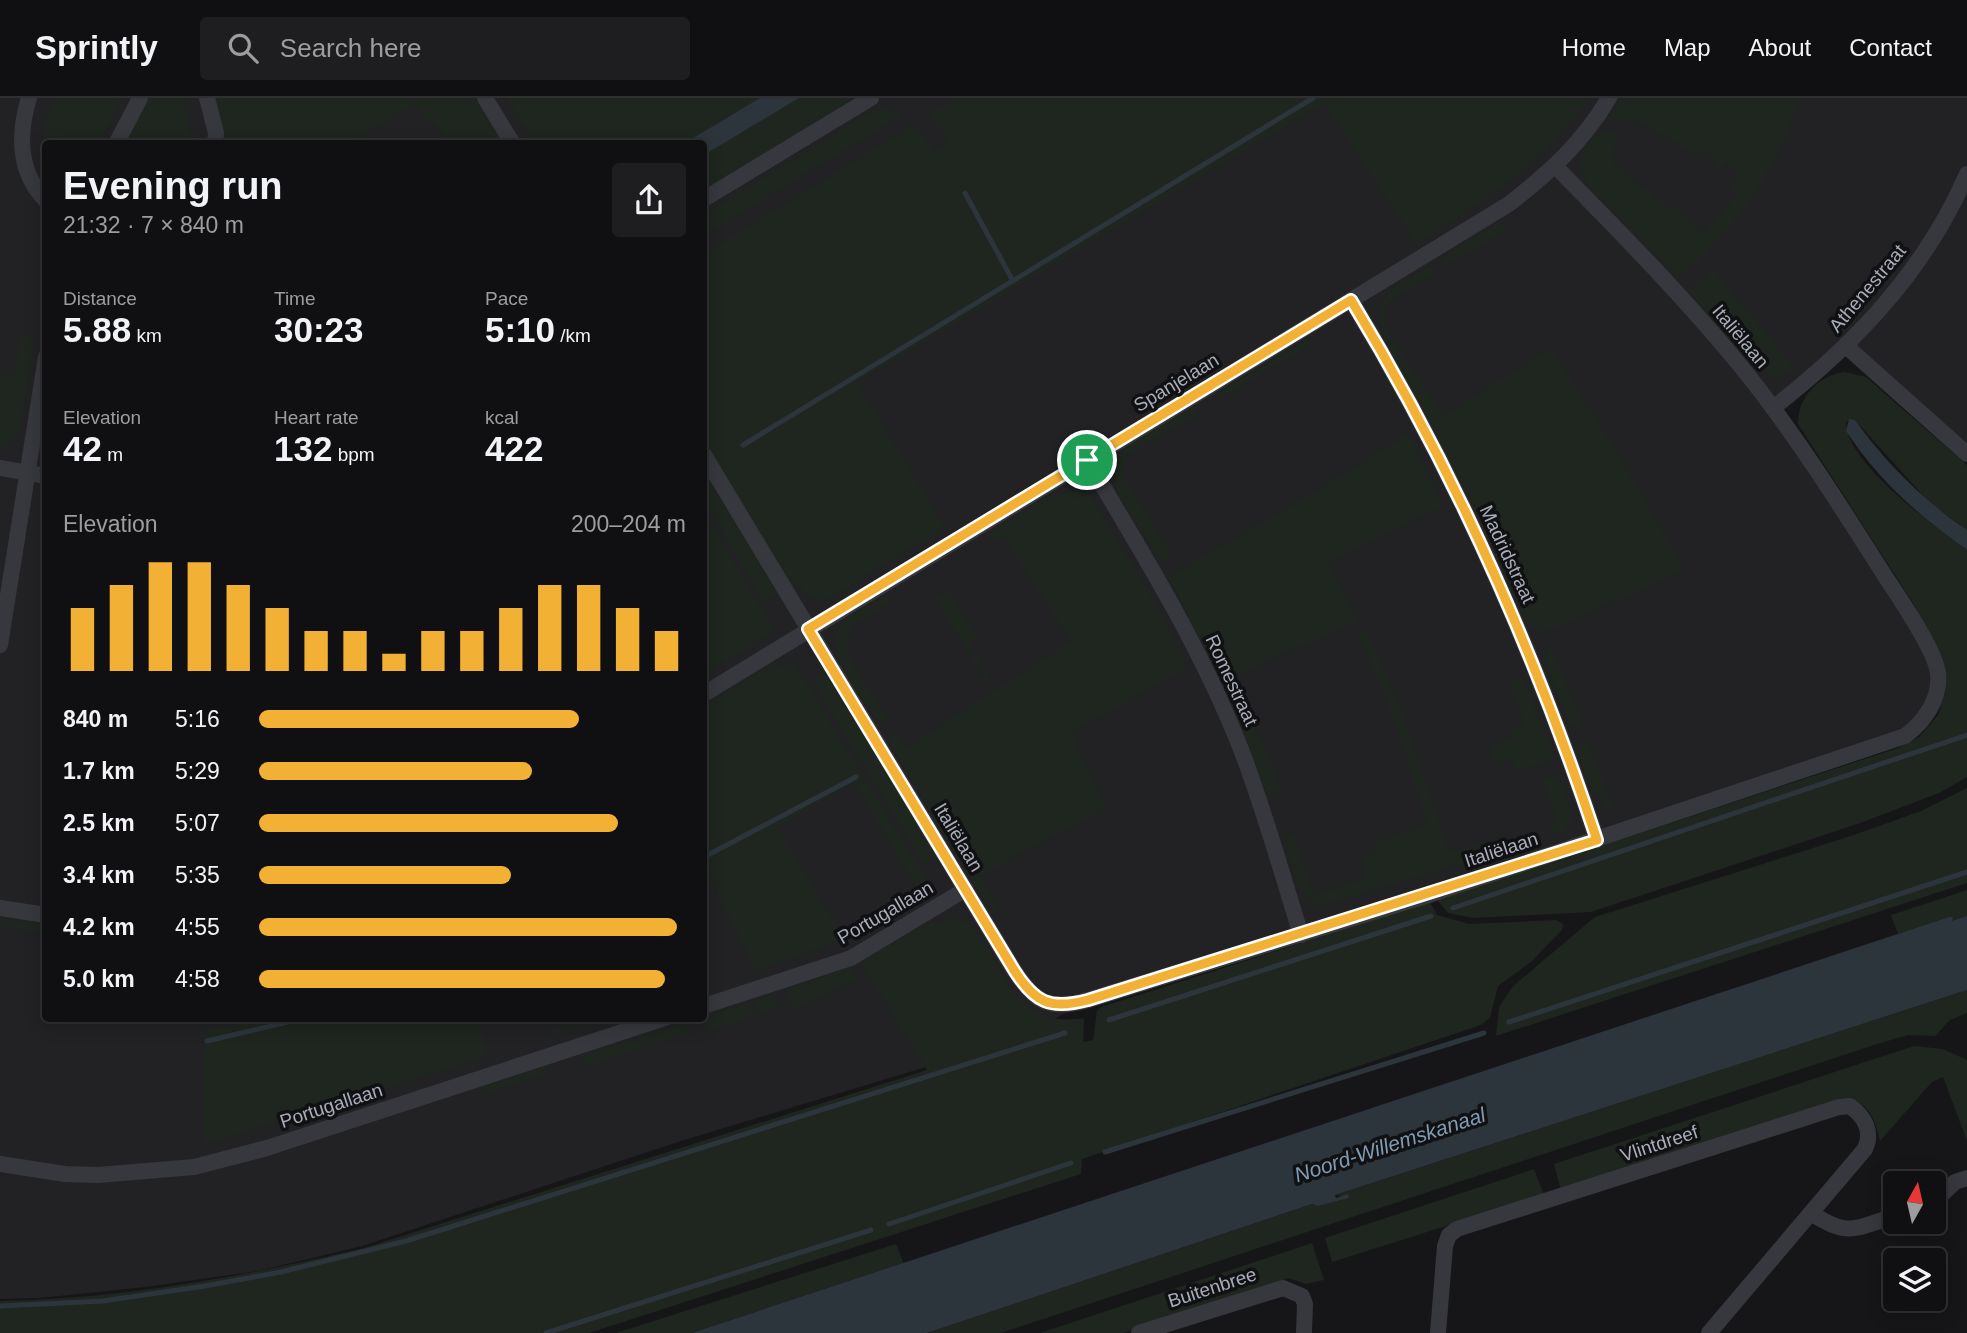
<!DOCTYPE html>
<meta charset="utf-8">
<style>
body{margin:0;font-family:Helvetica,sans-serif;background:#1e1e20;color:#f1f3f6;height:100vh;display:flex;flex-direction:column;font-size:26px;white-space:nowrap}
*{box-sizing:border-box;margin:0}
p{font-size:23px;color:#9c9d9f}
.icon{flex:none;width:38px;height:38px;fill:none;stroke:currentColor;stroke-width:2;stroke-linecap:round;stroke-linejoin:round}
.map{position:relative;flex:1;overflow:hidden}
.drawer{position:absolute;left:42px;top:42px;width:665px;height:882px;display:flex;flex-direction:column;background:#101012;border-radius:7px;box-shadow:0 4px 18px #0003,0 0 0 2px #303032}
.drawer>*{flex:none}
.needle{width:46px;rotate:8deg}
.tools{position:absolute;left:1883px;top:1073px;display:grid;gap:14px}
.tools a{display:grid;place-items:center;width:63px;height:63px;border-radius:7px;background:#101012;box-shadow:0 4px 18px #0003,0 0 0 2px #303032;font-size:35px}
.pin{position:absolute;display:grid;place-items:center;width:60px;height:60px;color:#fff;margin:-30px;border:4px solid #fff;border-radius:50%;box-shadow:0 2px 7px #0007}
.round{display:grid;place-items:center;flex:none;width:74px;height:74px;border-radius:7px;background:#1e1e20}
.headline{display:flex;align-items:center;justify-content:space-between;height:119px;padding:0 21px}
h1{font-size:38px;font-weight:800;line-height:52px}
.stats{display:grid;grid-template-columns:repeat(3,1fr);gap:10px;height:119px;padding:7px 21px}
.stats div{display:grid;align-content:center}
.stats b{font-size:35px;font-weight:800}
.stats small{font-size:19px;font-weight:400}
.stats p{font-size:19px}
.chart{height:196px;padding:14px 21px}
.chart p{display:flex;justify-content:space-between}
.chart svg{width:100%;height:126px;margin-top:7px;stroke:#f2b134;stroke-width:6}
ul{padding:0 21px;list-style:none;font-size:23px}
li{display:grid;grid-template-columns:112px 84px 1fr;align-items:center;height:52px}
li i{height:18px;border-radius:9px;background:#f2b134}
header{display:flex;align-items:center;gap:42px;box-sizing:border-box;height:98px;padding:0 35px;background:#101012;border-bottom:2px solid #303032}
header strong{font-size:33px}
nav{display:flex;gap:38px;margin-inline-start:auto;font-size:24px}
.search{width:490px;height:63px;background:#1e1e20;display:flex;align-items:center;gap:18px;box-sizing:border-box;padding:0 24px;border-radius:7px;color:#9c9d9f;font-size:26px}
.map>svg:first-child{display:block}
.built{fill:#222225;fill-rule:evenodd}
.green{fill:#1e261f}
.water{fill:#2c353c}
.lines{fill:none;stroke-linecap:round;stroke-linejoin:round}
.stream{stroke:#2c353c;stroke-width:5}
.street{stroke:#37383d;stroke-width:16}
.route-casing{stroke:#fff;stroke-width:14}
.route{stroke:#f2b134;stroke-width:9}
.labels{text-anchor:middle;stroke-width:7;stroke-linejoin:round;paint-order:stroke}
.street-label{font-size:19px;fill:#a8adb8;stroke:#111113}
.water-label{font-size:21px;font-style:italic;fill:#7f9bb3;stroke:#111113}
</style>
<header>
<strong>Sprintly</strong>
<div class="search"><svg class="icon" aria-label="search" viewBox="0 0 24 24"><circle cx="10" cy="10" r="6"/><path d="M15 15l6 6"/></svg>Search here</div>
<nav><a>Home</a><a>Map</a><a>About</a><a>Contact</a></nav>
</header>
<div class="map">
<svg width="1967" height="1235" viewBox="0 0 1967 1235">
<rect width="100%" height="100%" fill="#161618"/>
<path class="built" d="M0,0H1967V356L1847,249L1773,310L1938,575L1919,628L1088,902L1019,941L684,1042L362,1148L258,1173L145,1189L40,1200L0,1201ZM46,46H704V920H46Z"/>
<g class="green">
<polygon points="55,0 122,0 99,45 46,46 45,58 45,23"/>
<polygon points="149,0 184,0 192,45 125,46"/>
<polygon points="215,0 475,0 503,45 448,45 433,21 428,23 416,5 349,45 223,45 223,31"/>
<polygon points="507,0 760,0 685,46 534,45"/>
<polygon points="799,0 853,0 704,93 704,57"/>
<path d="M957,0H1589C1543,67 1484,102 1417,147L1325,5L857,284L945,429L830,500C815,506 806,497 797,486L791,488L704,343V156L916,25L934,54L948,44L930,16Z"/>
<path d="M1622,0H1800C1778,68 1735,136 1678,180L1586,85C1572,63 1591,27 1619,34L1612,63L1671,113L1676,109L1702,135L1738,96L1730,89L1738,74L1726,65L1720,71L1704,52L1698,57L1639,25L1609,19Z"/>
<polygon points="888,10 905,16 704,137 704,116 873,13"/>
<polygon points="1497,126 1508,131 1448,166 1443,159"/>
<path d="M1430,168L1435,175L1387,206L1384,218L1387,233L1443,318L1551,250L1621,360L1685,472L1547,533L1540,534L1528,527L1475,409L1381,232C1370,195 1403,185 1430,168Z"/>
<polygon points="1713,171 1795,270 1780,280 1771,278 1753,263 1749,267 1689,193"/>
<polygon points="20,237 35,239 20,332 9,347 0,351 0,278 13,280"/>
<polygon points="1314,238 1316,243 1221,301 1217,295"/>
<path d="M1845,274L1866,279L1967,367V432L1929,404L1855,322L1846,324C1845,364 1936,430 1967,452V679L1939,695L1860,725L1591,814L1473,820L1448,815L1437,802L1898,650L1919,639L1938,617L1946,592L1945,569L1913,505L1798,326C1797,300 1819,277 1845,274Z"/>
<path d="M1194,309L1197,317L1127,357L1123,367L1125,382L1172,457L1160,464L1117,393C1099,349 1163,327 1194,309Z"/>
<polygon points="1409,335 1445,408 1328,463 1358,523 1235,577 1242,596 1230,600 1168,479 1298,404"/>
<polygon points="704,374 778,496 764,504 704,403"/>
<polygon points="1068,393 1080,393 1091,398 1161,515 1187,569 1071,635 1107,709 980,778 999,811 991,817 889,644 890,637 895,632 906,650 1071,543 1003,438 993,443 989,436 1052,396 1056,399"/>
<polygon points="704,415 775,533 704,576"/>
<polygon points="948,493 977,540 969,546 990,580 982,585 983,577 936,501"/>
<path d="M885,498L893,503L851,529L847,552L851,564L888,621L883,624L876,622C864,603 827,557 837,534C843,517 870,507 885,498Z"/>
<polygon points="1367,533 1397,602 1450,754 1504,739 1508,746 1529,739 1531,745 1317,809 1305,798 1300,788 1297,788 1283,738 1293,735 1314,797 1366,780 1360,760 1375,755 1373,745 1428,726 1387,602 1358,537"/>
<polygon points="1552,549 1582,626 1569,629 1545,565 1546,556"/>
<polygon points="793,563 933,792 909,805 904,796 916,788 854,685 777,730 845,841 756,873 704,768 704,608 775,565 779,569"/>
<polygon points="825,575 938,759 924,766 812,583"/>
<polygon points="1523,579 1556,662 1516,674 1511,661 1494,667 1489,649 1514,640 1511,631 1524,625 1509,585"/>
<polygon points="1248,608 1283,695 1268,698 1236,615"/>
<polygon points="1587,642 1616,716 1603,706 1596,694 1592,695 1575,647"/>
<polygon points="1558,676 1570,710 1570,725 1563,735 1553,738 1549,726 1558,722 1542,681"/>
<polygon points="1967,690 1967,785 1496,938 1499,909 1513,888 1595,819 1851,738 1921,713"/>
<polygon points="1967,792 1967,818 1952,824 1949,819 1898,836 1891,817"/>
<polygon points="897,800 903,810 875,826 869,816"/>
<path d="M1430,804L1437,817L1469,826L1556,822L1563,826L1562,832L1531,864L1498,888L1490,920L1481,927L1082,1061L1081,1076L589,1235H0V1203C122,1201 246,1178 364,1150L927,972L862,866L865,860L933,823L935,827L953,819L966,824C1012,865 1002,932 1084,920L1083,944L1093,942L1097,913L1101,909Z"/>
<polygon points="0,820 45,827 45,836 0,829"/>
<polygon points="845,870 850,871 857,882 795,911 787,892"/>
<polygon points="1967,892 1967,915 1950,922 1935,938 1908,937 1877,946 1001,1235 927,1235 1312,1106 1318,1108 1349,1100 1335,1097"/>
<polygon points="773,896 779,910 759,917 754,903"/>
<polygon points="747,905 753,918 708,935 704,919"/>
<polygon points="275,921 478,921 488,958 205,1046 205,932"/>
<polygon points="570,921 570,920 606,921 549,938 551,933 572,926"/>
<polygon points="686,925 689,935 582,970 581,962 585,957"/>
<path d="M1914,948L1943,951L1967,962V1043L1943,979L1932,984L1880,1043C1875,1021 1869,1003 1844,1001L1561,1092L1554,1066Z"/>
<polygon points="547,968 549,975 483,996 481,989"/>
<polygon points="1534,1071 1544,1097 1332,1164 1325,1140"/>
<polygon points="1312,1145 1324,1182 1306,1186 1289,1180 1123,1235 1040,1235"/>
<polygon points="896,1146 904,1166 692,1235 616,1235"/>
</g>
<g class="water">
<polygon points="760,0 799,0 704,57 704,46 685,45"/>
<path d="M1849,321L1855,322C1885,364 1924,403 1967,432V452C1919,418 1879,383 1846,333Z"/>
<polygon points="1967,818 1967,892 1335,1097 1336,1100 1348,1096 1349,1100 1318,1108 1312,1106 927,1235 692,1235 1949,819 1953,819 1952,823"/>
</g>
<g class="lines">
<g class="stream">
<polyline points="965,95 1013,183"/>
<polyline points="743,347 1313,0"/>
<polyline points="704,759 856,679"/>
<polyline points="1453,810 1967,637"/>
<polyline points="1109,922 1431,818"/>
<polyline points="1509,924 1967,774"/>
<polyline points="207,943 305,920"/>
<polyline points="1105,1054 1484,935"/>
<polyline points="889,1126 1071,1065"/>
<polyline points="0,1208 103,1203 205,1188 281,1174 406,1143 1065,935"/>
<polyline points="546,1235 871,1132"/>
</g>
<g class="street">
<path d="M29,0C18,36 18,74 46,103"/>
<polyline points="207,0 216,35 215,46"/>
<polyline points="485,0 513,46"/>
<polyline points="116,46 140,0"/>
<polyline points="704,101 871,0"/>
<path d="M1351,202C1454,372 1535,553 1597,742"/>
<polyline points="1847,249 1967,356"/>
<path d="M1773,310C1855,246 1925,173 1967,76"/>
<path d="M704,357L1014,872C1035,905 1050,913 1088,902L1432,796L1905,638C1924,624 1941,601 1938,575C1935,552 1899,499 1885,478C1841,409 1798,340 1747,276C1688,203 1622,136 1556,69"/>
<path d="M1087,362C1144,457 1202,551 1242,654C1265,714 1282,776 1301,837"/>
<polyline points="0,370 46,378"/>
<polyline points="0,547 46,259"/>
<path d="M704,596L1509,106C1549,75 1583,44 1609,0"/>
<polyline points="0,810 46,817"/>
<polyline points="704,908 851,860 966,791"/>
<polyline points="0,1066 65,1076 98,1077 194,1069 267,1050 665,920"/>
<polyline points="1934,1104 1955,1084 1967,1080"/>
<path d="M1811,1115C1849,1140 1855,1130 1895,1118"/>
<polyline points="1139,1235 1283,1190 1302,1198 1305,1206 1304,1235"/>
<path d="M1438,1235L1445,1148L1449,1137L1457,1131L1839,1009L1850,1008C1865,1019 1873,1034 1865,1051L1709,1235"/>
</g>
</g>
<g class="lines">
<g class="route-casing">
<path id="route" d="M1351,202C1454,372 1535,554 1597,742L1088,902C1050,912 1035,905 1014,872L808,531Z"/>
</g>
<use href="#route" class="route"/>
</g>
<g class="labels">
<g class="street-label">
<text transform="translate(1867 190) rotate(-50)" y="7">Athenestraat</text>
<text transform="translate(1741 238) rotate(50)" y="7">Italiëlaan</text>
<text transform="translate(1176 284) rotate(-31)" y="7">Spanjelaan</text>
<text transform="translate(1508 456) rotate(65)" y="7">Madridstraat</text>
<text transform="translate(1232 582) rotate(65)" y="7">Romestraat</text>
<text transform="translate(959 739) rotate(59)" y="7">Italiëlaan</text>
<text transform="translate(1501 751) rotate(-18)" y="7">Italiëlaan</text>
<text transform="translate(885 814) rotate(-30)" y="7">Portugallaan</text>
<text transform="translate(331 1007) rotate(-18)" y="7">Portugallaan</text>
<text transform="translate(1659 1045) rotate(-18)" y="7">Vlintdreef</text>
<text transform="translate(1212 1189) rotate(-18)" y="7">Buitenbree</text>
</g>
<g class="water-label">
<text transform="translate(1390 1047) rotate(-18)" y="7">Noord-Willemskanaal</text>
</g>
</g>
</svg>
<div class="tools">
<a><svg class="needle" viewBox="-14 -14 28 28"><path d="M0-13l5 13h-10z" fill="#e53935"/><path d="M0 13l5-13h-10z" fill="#9c9d9f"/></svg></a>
<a><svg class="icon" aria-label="layers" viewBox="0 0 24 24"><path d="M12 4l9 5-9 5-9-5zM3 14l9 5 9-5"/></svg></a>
</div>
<div class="pin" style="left:1087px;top:362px;background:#1e9e55"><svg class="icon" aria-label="arrive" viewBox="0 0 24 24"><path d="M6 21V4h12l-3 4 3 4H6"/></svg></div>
<section class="drawer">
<div class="headline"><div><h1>Evening run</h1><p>21:32 · 7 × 840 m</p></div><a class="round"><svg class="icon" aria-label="share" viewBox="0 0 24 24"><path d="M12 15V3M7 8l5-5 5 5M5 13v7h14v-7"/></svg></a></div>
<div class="stats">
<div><p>Distance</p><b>5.88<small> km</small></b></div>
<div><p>Time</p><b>30:23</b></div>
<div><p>Pace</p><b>5:10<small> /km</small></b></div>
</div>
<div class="stats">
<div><p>Elevation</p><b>42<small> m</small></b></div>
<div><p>Heart rate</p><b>132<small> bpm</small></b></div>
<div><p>kcal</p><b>422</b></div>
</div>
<div class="chart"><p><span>Elevation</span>200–204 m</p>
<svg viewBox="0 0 160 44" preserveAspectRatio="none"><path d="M5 44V22M15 44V14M25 44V6M35 44V6M45 44V14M55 44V22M65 44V30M75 44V30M85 44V38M95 44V30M105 44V30M115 44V22M125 44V14M135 44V14M145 44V22M155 44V30"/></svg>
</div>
<ul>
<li><b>840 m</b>5:16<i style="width:75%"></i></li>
<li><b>1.7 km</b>5:29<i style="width:64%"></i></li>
<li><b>2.5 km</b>5:07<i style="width:84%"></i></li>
<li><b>3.4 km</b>5:35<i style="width:59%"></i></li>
<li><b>4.2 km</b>4:55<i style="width:98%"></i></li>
<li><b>5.0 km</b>4:58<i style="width:95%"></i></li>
</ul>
</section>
</div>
